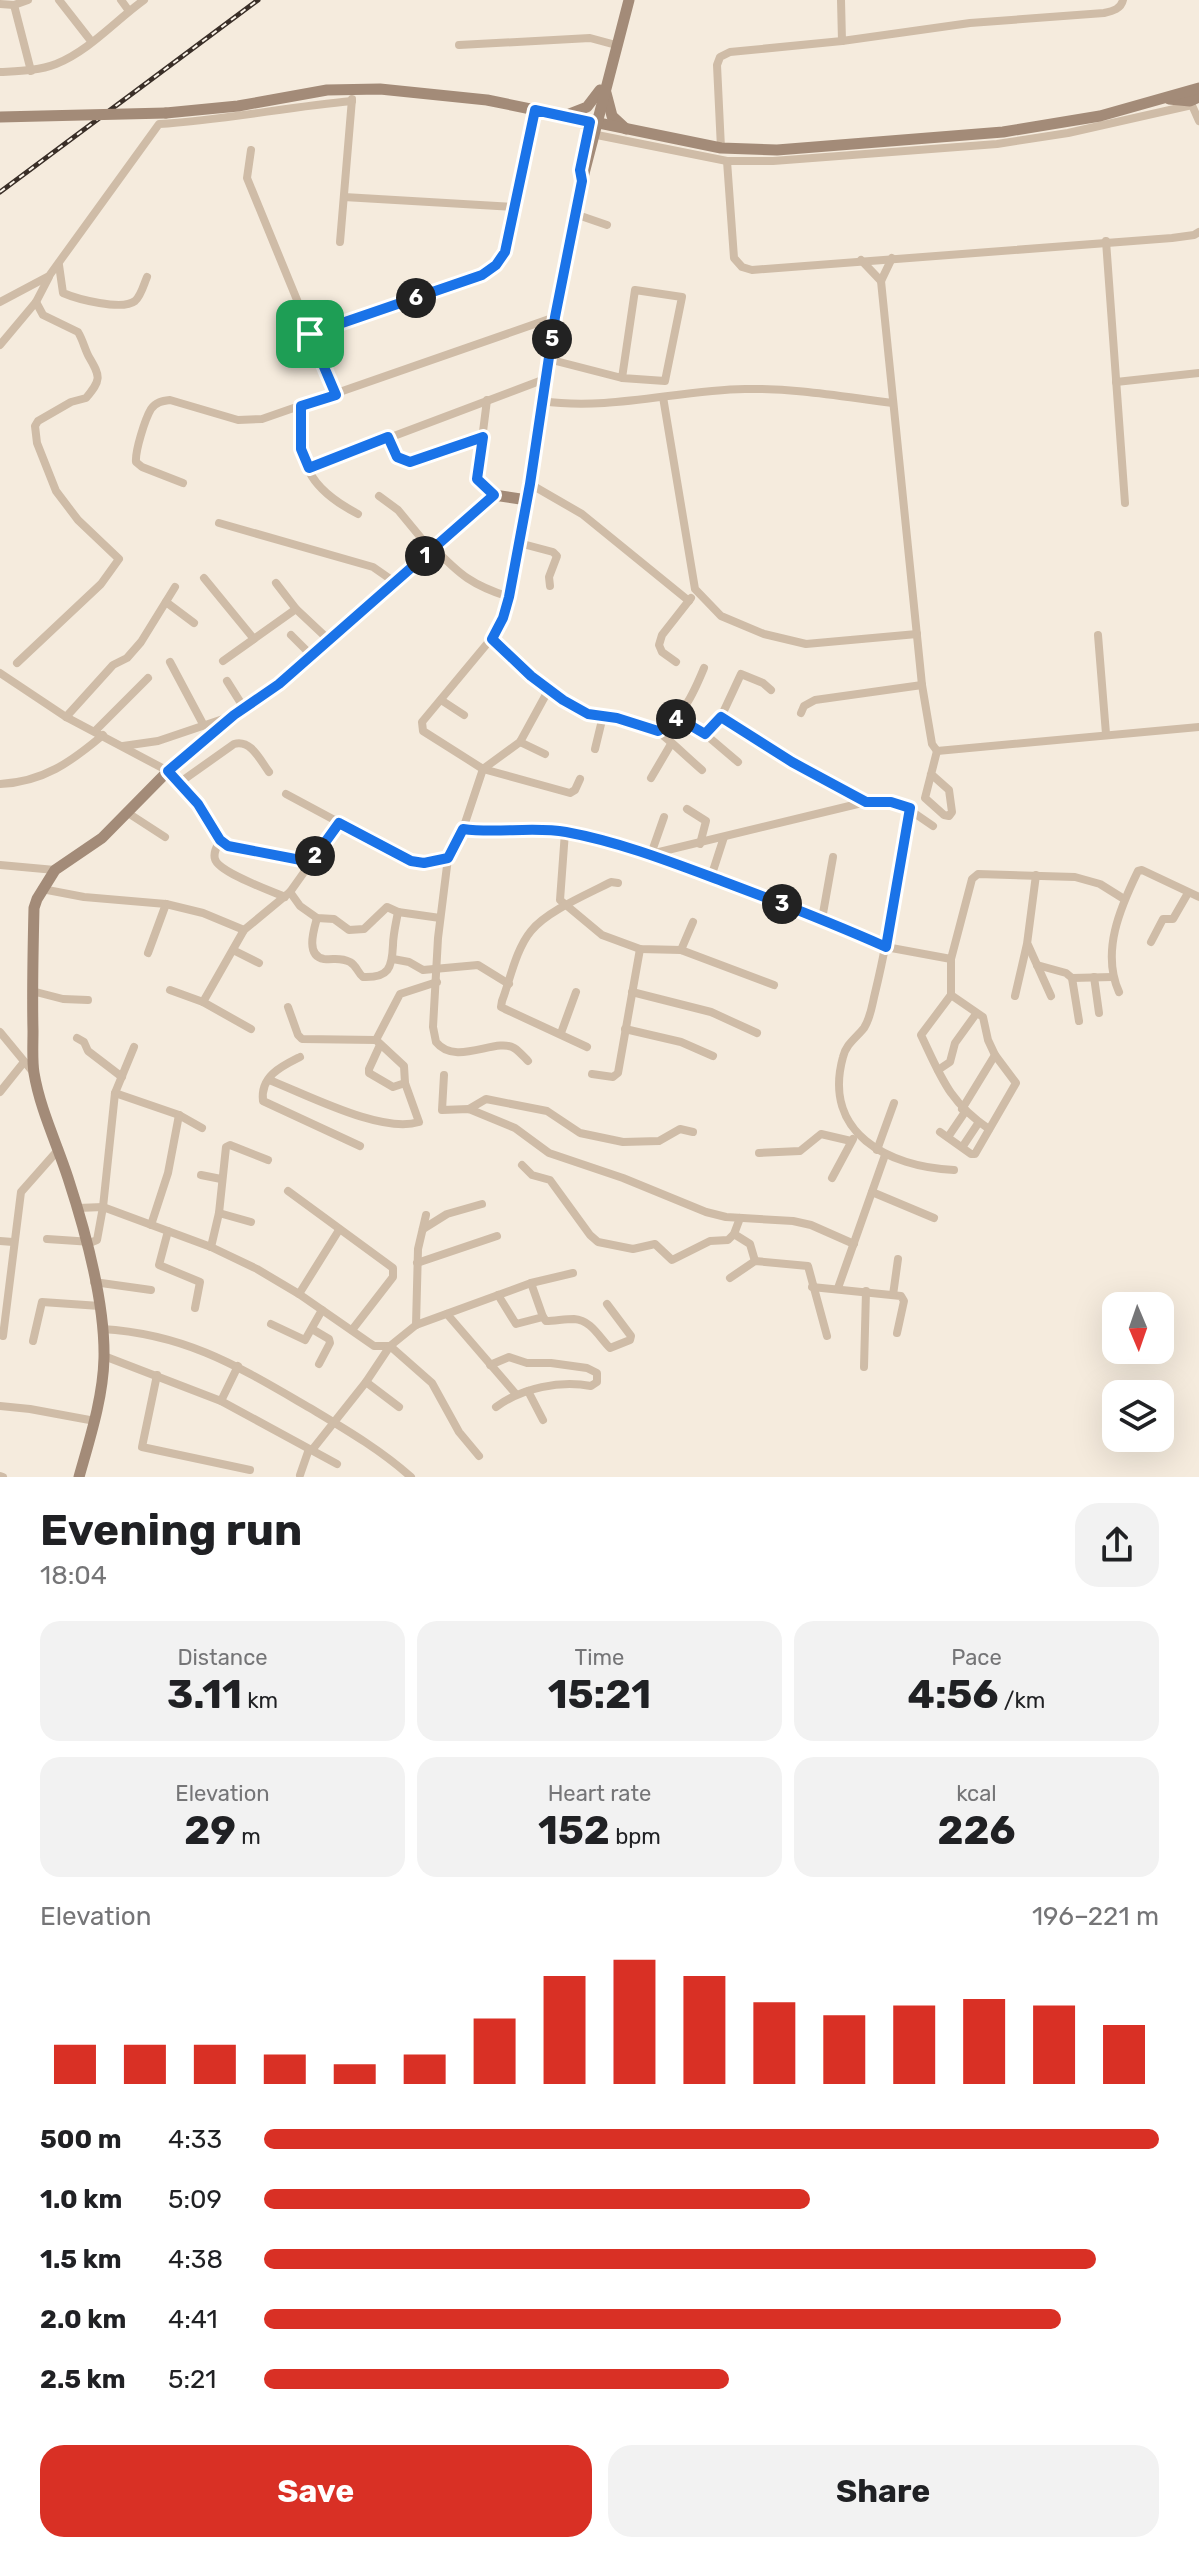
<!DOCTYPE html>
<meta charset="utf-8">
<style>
body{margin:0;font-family:Rubik,sans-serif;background:#f2f2f2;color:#202124;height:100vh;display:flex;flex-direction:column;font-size:30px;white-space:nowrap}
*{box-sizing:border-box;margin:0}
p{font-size:26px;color:#757577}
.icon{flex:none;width:44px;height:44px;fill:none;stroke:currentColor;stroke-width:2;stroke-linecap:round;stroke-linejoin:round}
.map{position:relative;height:1477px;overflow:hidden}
.details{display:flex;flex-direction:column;background:#fff;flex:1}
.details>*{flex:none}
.needle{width:52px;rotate:178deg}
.tools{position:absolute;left:1102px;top:1292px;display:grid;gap:16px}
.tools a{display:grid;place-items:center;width:72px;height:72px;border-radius:16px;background:#fff;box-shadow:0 8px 32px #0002;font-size:40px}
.pin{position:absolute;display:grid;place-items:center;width:68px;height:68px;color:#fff;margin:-34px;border-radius:16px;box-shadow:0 4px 12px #0006}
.km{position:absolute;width:40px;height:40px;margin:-20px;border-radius:50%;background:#222;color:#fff;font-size:22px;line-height:40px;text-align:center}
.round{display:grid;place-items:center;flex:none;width:84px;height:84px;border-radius:24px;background:#f2f2f2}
.summary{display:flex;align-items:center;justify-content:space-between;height:136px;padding:0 40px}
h1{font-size:44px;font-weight:700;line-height:60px}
.figures{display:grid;grid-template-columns:repeat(3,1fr);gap:12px;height:136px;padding:8px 40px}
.figures div{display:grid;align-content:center;border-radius:20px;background:#f2f2f2;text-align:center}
.figures b{font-size:40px;font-weight:700}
.figures small{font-size:22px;font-weight:400}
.figures p{font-size:22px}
.chart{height:224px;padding:16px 40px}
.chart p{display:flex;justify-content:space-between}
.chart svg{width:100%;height:144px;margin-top:8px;stroke:#d93025;stroke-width:6}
.action{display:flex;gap:16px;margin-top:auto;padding:16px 40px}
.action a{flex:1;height:92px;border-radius:24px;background:#d93025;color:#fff;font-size:32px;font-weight:700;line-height:92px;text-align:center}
.action a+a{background:#f2f2f2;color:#202124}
ul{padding:0 40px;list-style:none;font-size:26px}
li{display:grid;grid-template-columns:128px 96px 1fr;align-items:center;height:60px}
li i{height:20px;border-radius:10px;background:#d93025}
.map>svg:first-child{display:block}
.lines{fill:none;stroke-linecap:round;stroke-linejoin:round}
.minor{stroke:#cfbca7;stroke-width:8}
.secondary{stroke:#a38b78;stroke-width:11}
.rail-casing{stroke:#3a2f28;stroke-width:5}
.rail{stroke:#fcf5ea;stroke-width:2;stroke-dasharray:6;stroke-linecap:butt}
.secondary-bridge{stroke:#a38b78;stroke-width:11}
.route-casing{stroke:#fff;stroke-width:16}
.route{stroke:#1a73e8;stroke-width:10}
</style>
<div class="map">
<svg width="1199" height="1477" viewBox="0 0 1199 1477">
<rect width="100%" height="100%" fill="#f5ebdd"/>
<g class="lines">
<g class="minor">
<polyline points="59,0 91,41"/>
<polyline points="121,0 129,11"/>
<polyline points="841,0 842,41"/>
<polyline points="0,4 14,5 28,0"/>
<polyline points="14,5 31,71"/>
<polyline points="459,45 590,38 616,45"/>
<path d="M0,72C19,71 38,71 56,64C89,51 116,20 144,0"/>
<polyline points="1191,103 1199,121"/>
<polyline points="587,133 727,161 773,161 997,144 1068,133 1192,105"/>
<path d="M721,148L717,65L720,57L730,52L842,41L970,23L1104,13C1113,11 1121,9 1123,0"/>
<polyline points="251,150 247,178 336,395"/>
<polyline points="727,161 734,258 742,267 752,270 1172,238 1194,235 1199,232"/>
<polyline points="344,197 514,207"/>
<polyline points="575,214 607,225"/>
<polyline points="1106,241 1125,503"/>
<polyline points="340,242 352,99"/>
<polyline points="892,258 881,281 922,685 932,744 937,751 1199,727"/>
<polyline points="861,260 881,281"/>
<path d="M59,265L63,293C77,299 122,311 135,301C141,296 144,284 147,277"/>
<path d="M0,302L49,276L159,124C224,120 287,107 352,101"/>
<polyline points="310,334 482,275 496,265 505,252 535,110"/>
<polyline points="0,345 36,302 49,277"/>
<polyline points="548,359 622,378 665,381 682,297 635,290 622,378"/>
<polyline points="1116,382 1199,373"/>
<polyline points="663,397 695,589 721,616 764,634 806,644 917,634"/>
<polyline points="487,400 477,479 479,484 494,495"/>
<path d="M542,401C610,411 678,390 745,389C795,388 844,397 893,403"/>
<path d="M301,406C298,462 306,487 358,514"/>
<polyline points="388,437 397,457 410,462 483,437"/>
<polyline points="309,468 545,379"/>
<path d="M183,483L142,467L136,462C135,451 145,419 151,409C156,402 162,401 170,400L238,420L262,419L555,317"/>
<polyline points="530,484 582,514 689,601"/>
<polyline points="379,496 398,510 431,550"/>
<polyline points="527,500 509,597 496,633 422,722 423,731 483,769 570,793 575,790 580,779"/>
<polyline points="219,523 373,567 396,583"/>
<polyline points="519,543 553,552 557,556 549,577 550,586"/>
<path d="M434,548C460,575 472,585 509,597"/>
<polyline points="204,578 254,639"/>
<polyline points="276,583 296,609 329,640"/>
<polyline points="166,602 194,623"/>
<polyline points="291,635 312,656"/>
<polyline points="1098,635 1106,734"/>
<path d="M492,639C518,664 554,703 589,714C611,721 641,719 660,733C674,744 688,758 702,770"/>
<polyline points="223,661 296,609"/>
<polyline points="170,662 203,724"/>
<polyline points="676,662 662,652 659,645 662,635 691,598"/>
<path d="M17,663L101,584L119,559L78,520L56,491L37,443L35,426L38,421L71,402L86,398C101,380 101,377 89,357C85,350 83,340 78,332L43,315L36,302"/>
<polyline points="0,673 66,717 168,771 198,804 220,840 228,846 311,862"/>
<polyline points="227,681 244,708"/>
<polyline points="441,700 464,715"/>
<polyline points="801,713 804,706 815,700 922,685"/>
<polyline points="66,717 113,665 127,658 141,642 175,587"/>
<polyline points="721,717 792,762 865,802"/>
<polyline points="678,718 705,734 738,762"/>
<polyline points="95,731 148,678"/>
<path d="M658,731C685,713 692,697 704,668"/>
<polyline points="705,734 721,717 741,674 763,683 771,690"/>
<polyline points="520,742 545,754"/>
<polyline points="123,746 158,741 229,717"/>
<polyline points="595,749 603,716"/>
<polyline points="931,774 949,790 952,812 949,816 944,815 925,798 937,751"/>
<polyline points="651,778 671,744"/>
<path d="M179,783L234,744C251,739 260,760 269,772"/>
<path d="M0,784C43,782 71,762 103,735"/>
<polyline points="286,794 411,861 424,863 448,858"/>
<path d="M910,808C899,870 890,932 875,993C872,1005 871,1017 864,1028C856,1038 846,1044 843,1057C822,1133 888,1167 954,1170"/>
<polyline points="687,809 706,821 700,844"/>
<polyline points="128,813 165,837"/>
<path d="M463,829L504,832L542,830L565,832L651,854L822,919L886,947L951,959V995L921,1035C941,1077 949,1102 989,1129"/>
<polyline points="565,832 560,900 602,935 640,949 681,950 774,985"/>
<path d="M220,840C217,846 213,853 215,859C218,872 271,891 285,897"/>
<polyline points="651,854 866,802 901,804 933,826"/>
<polyline points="651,854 664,817"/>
<polyline points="0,865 55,870"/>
<polyline points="711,877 724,837"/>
<polyline points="42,889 84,897 166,904 203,913 244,930"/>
<polyline points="290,892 300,906 317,918 334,919 349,930 364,929 387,907 398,912 440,918"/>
<path d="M317,918C314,929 305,956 324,959C334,960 340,957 350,962C357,966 357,972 363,977C389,978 392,968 393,945C393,935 396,923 398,912"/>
<polyline points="822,919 833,857"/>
<polyline points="1151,942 1163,919 1173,919 1188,893"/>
<polyline points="1028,945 1051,996"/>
<polyline points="233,950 259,963"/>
<polyline points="681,950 693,922"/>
<polyline points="148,953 166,904"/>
<polyline points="393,959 409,962 423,970 478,965 509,984"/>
<polyline points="951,959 972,879 978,874 1075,877 1100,884 1124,899"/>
<polyline points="1037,965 1066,973 1072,978 1112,977"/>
<polyline points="1094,977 1099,1013"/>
<polyline points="1072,978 1079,1021"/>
<polyline points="170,990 203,1002 251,1029"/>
<polyline points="32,991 63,999 88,1000"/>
<polyline points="632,992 711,1012 757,1033"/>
<path d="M1119,992C1101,952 1120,908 1138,871L1142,870L1199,897"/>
<polyline points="1015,996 1027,944 1036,875"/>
<polyline points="203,1002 244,930 290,892 339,823"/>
<polyline points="625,1029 681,1042 713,1056"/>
<polyline points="0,1032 33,1072"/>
<polyline points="561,1033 576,992"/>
<polyline points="77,1038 84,1042 88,1051 122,1077"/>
<polyline points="376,1040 400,994 437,982"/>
<polyline points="380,1045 369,1069 369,1073 393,1087 405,1083"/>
<path d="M587,1047L505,1009L501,1007L502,1001C510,980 516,949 531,931C547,911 588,894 611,882L618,883"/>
<path d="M300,1057C282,1066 260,1076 263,1101L360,1146"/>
<path d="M528,1061C524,1057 519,1051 514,1048C496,1037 456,1067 436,1042L433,1027L438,938L448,858L463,829L483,769L520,742L549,689"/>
<polyline points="938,1070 950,1062 955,1043 976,1014"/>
<polyline points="592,1074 613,1077 618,1073 640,949"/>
<polyline points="444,1075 442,1110 469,1109 515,1128 549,1153 623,1178 706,1212 726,1217 793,1221 811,1225 854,1244"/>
<path d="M269,1080C306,1094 381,1134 419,1122L405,1083L404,1066L376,1040L302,1039L298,1035L288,1007"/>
<polyline points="0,1092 24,1062"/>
<polyline points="115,1093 179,1115 202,1128"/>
<polyline points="469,1109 486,1099 547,1111 580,1133 623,1142 659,1141 680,1129 693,1132"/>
<polyline points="962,1109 995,1055"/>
<polyline points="940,1132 971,1154 975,1154 1016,1083 995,1055 988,1040 983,1017 951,995"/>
<polyline points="948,1137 965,1112"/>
<polyline points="963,1146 979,1122"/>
<polyline points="877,1150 894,1103"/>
<polyline points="759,1153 800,1151 821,1134 851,1141"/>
<polyline points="522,1165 532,1175 550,1180 590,1235 598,1242 633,1249 655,1244 672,1260 710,1241 728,1240 734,1234 740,1218"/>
<polyline points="201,1175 221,1179"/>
<polyline points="832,1178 853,1139"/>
<polyline points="288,1191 393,1268 393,1277 352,1330"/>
<polyline points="872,1192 934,1218"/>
<polyline points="78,1208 103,1207 211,1247 257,1269 299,1294 374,1346 390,1346 432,1383 459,1432 479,1456"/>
<polyline points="219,1213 251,1222"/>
<polyline points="151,1225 168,1173 179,1115"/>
<polyline points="423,1229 447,1214 482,1204"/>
<polyline points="168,1231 159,1265 200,1282 195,1308"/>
<polyline points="734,1234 750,1244 755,1261"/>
<polyline points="47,1239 92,1242 97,1240 103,1207 115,1093 134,1047"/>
<polyline points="0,1241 13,1242"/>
<polyline points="211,1247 219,1213 226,1147 230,1145 268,1160"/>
<polyline points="417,1263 497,1236"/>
<polyline points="730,1278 755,1261 808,1266 827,1336"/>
<polyline points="94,1282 151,1290"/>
<polyline points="531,1283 543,1317"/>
<polyline points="812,1287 901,1296 904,1301 897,1333"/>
<polyline points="838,1288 885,1155"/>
<polyline points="299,1294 339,1230"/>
<path d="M498,1295L516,1324L543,1317L546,1321C555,1321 564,1319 574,1319C591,1320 599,1337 610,1348L630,1340L631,1336L607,1304"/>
<polyline points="893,1295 898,1259"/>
<polyline points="447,1314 515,1393"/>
<polyline points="271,1324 305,1340 322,1310"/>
<polyline points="416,1325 418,1249 426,1215"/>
<path d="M102,1329C187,1334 239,1367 310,1408C345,1429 381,1450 411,1477"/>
<polyline points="312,1329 329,1339 330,1343 319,1364"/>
<polyline points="3,1336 21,1192 59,1149"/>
<polyline points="33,1341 42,1302 100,1306"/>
<polyline points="104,1356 221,1401 337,1464"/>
<path d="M490,1365L509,1357L527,1363H551L587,1368L597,1373V1382L591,1386C560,1380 522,1388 496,1407"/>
<polyline points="864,1367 866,1291"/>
<polyline points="157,1375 142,1447 250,1470"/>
<polyline points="366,1382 399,1407"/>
<polyline points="528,1391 543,1420"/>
<polyline points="221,1401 238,1366"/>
<polyline points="0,1406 30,1409 95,1421"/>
<polyline points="312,1450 366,1382 390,1346 416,1325 531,1283 573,1273"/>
<polyline points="300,1475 309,1449"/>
<polyline points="0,1476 3,1477"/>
</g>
<g class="secondary">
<polyline points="606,93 612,116 626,129"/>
<polyline points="1169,99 1190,101 1199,97"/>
<polyline points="166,113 238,106 327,90 380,89 487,100 721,148 777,150 1003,132 1100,116 1199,88"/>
<polyline points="564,116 587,107 600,90"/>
<path d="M79,1477C90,1438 103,1398 104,1358C105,1303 85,1230 68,1178C57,1144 40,1109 34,1073C32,1060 33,1045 33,1031C32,990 33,949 34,908L37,899L55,870L102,838L168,771L234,715L279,684L494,495L527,500L555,317L582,181L629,0"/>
</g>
<g class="rail-casing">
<polyline id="rail" points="0,192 258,0"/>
</g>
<use href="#rail" class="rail"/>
<polyline class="secondary-bridge" points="0,117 166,113"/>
</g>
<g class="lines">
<g class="route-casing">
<path id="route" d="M535,110L590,122L580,170L582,181L555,317L530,484L509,597L503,618L492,639L531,676L563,700L588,714L617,718L658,731L678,718L705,734L721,717L792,762L866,802H891L910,808L886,947C832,923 778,902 722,881C671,862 620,842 566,832C532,826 497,834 463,829L448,858L424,863L411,861L339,823L311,862L228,846L220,840L198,804L168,771L234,715L279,684L494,495L477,479L483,437L410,462L397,457L388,437L309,468L301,449V406L336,395L310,334L482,275L496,265L505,252Z"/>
</g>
<use href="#route" class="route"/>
</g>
</svg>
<div class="tools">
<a><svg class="needle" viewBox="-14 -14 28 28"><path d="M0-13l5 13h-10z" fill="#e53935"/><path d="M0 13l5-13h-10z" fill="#757577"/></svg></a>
<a><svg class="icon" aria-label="layers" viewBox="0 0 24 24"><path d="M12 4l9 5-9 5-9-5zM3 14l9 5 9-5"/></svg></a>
</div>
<div class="pin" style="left:310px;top:334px;background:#1e9e55"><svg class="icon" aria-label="arrive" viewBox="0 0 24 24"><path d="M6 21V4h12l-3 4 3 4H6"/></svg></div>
<b class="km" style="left:425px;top:556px">1</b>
<b class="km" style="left:315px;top:856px">2</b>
<b class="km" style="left:782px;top:904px">3</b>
<b class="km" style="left:676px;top:719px">4</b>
<b class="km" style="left:552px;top:339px">5</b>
<b class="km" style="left:416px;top:298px">6</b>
</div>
<section class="details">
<div class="summary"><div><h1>Evening run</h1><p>18:04</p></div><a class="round"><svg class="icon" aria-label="share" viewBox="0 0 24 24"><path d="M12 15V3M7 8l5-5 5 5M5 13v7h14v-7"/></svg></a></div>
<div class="figures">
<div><p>Distance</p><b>3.11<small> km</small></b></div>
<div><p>Time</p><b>15:21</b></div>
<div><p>Pace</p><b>4:56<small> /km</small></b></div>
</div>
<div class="figures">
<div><p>Elevation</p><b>29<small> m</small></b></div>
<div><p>Heart rate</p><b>152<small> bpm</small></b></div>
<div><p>kcal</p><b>226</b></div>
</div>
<div class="chart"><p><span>Elevation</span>196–221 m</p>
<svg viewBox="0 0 160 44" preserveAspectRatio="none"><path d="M5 44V32M15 44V32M25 44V32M35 44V35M45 44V38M55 44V35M65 44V24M75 44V11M85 44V6M95 44V11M105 44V19M115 44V23M125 44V20M135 44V18M145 44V20M155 44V26"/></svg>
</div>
<ul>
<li><b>500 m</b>4:33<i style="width:100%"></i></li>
<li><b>1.0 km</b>5:09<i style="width:61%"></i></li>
<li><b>1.5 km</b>4:38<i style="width:93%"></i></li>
<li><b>2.0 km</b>4:41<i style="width:89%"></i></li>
<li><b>2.5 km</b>5:21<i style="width:52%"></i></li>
</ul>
<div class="action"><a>Save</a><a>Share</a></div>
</section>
